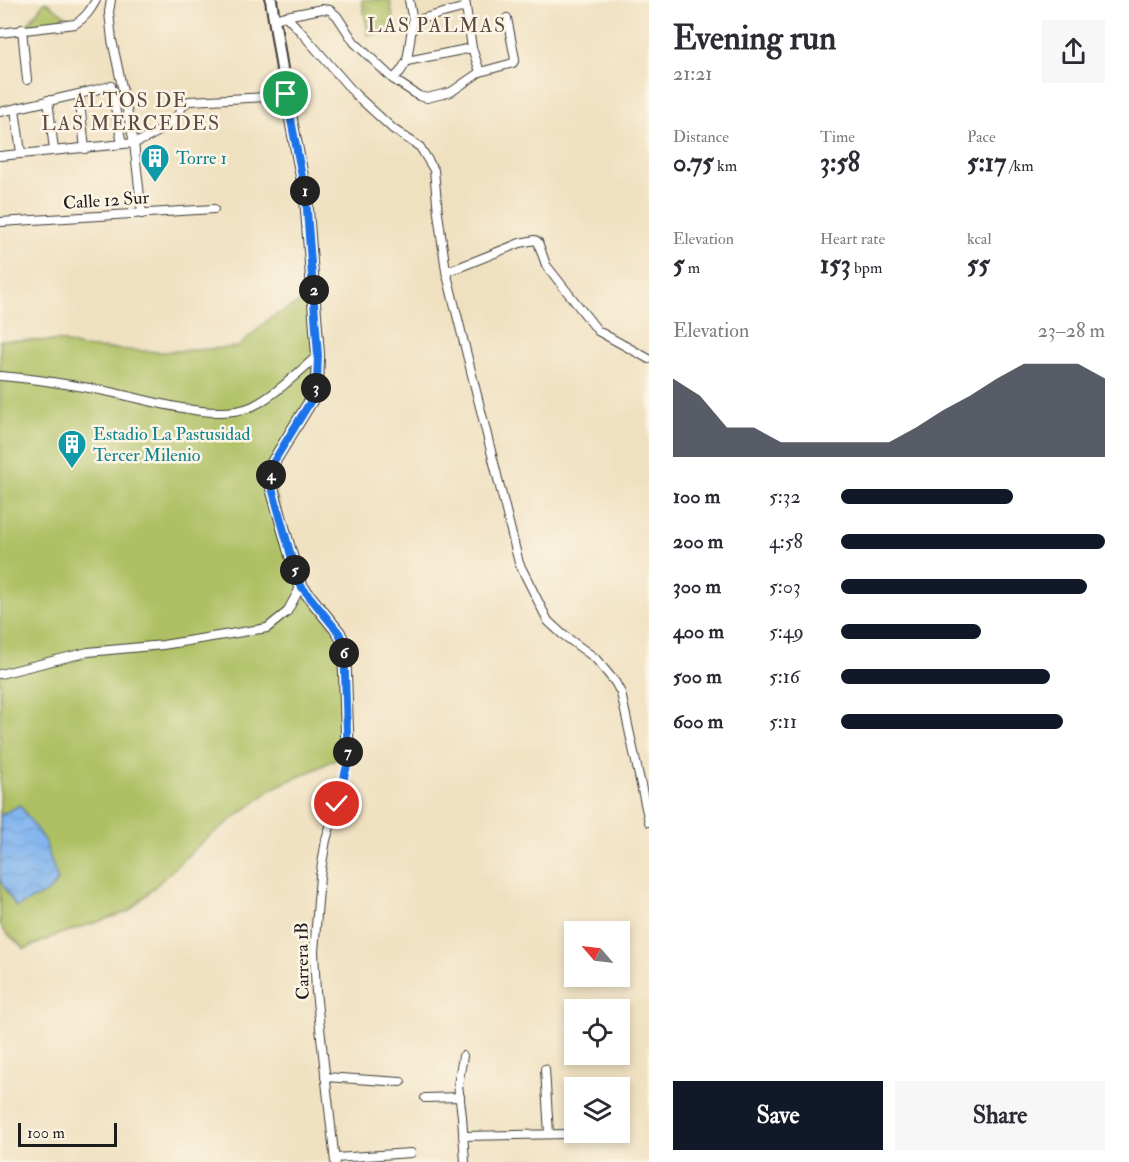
<!DOCTYPE html>
<meta charset="utf-8">
<style>
body{margin:0;font-family:"IM FELL Double Pica",serif;background:#f7f7f7;color:#2b2b33;height:100vh;display:flex;flex-direction:column;font-size:22px;white-space:nowrap}
*{box-sizing:border-box;margin:0}
p{font-size:20px;color:#7c7c81}
.icon{flex:none;width:33px;height:33px;fill:none;stroke:currentColor;stroke-width:2;stroke-linecap:round;stroke-linejoin:round}
.map{position:relative;flex:1;overflow:hidden}
.drawer{display:flex;flex-direction:column;background:#fff;width:480px}
.drawer>*{flex:none}
.needle{width:39px;rotate:298deg}
.tools{position:absolute;left:564px;top:921px;display:grid;gap:12px}
.tools a{display:grid;place-items:center;width:66px;height:66px;border-radius:0px;background:#fff;box-shadow:0 3px 9px #0003;font-size:30px}
.scale{position:absolute;left:18px;bottom:15px;width:99px;box-sizing:border-box;padding-left:6px;border:3px solid #1c1c1c;border-top:0;font-size:16px;line-height:21px;white-space:nowrap;color:#1c1c1c;-webkit-text-stroke:4px #fcf5e5;paint-order:stroke}
.pin{position:absolute;display:grid;place-items:center;width:51px;height:51px;color:#fff;margin:-26px;border:3px solid #fff;border-radius:50%;box-shadow:0 2px 6px #0007}
.km{position:absolute;width:30px;height:30px;margin:-15px;border-radius:50%;background:#222;color:#fff;font-size:16px;line-height:30px;text-align:center}
.round{display:grid;place-items:center;flex:none;width:63px;height:63px;border-radius:0px;background:#f7f7f7}
.head{display:flex;align-items:center;justify-content:space-between;height:102px;padding:0 24px}
h1{font-size:33px;font-weight:700;line-height:45px}
.figures{display:grid;grid-template-columns:repeat(3,1fr);gap:9px;height:102px;padding:6px 24px}
.figures div{display:grid;align-content:center}
.figures b{font-size:26px;font-weight:700}
.figures small{font-size:16px;font-weight:400}
.figures p{font-size:16px}
.chart{height:168px;padding:12px 24px}
.chart p{display:flex;justify-content:space-between}
.chart svg{width:100%;height:108px;margin-top:6px;fill:#111827;opacity:.7}
.cta{display:flex;gap:12px;margin-top:auto;padding:12px 24px}
.cta a{flex:1;height:69px;border-radius:0px;background:#111827;color:#fff;font-size:24px;font-weight:700;line-height:69px;text-align:center}
.cta a+a{background:#f7f7f7;color:#2b2b33}
ul{padding:0 24px;list-style:none;font-size:20px}
li{display:grid;grid-template-columns:96px 72px 1fr;align-items:center;height:45px}
li i{height:15px;border-radius:8px;background:#111827}
main{display:flex;flex:1;min-height:0}
.map>svg:first-child{display:block}
.green{fill:#aec064;stroke:#656e40;stroke-width:1.5}
.park{fill:url(#park-tufts);stroke:#656e40;stroke-width:1.5}
.water{fill:url(#water-waves);stroke:#4f6886;stroke-width:1.5}
.lines{fill:none;stroke-linecap:round;stroke-linejoin:round}
.street-casing{stroke:#3c3935;stroke-width:10}
.secondary-casing{stroke:#3c3935;stroke-width:14}
.street{stroke:#fff;stroke-width:8}
.secondary{stroke:#fff;stroke-width:10}
.route-casing{stroke:#fff;stroke-width:12}
.route{stroke:#1a73e8;stroke-width:8}
.labels{text-anchor:middle;stroke-width:5;stroke-linejoin:round;paint-order:stroke}
.culture-label{font-size:18px;fill:#0d838f;stroke:#fcf5e5;text-anchor:start}
.street-label{font-size:18px;fill:#1c1c1c;stroke:#fcf5e5}
.neighbourhood-label{font-size:20px;letter-spacing:1.5px;fill:#5c4b42;stroke:#fcf5e5}
</style>
<main>
<div class="map">
<svg width="649" height="1162" viewBox="0 0 649 1162">
<defs>
<pattern id="park-tufts" width="24" height="20" patternUnits="userSpaceOnUse" patternTransform="scale(1.5)"><rect width="24" height="20" fill="#aec064"/><path d="M3 7l-1-3M5 7V3M7 7l1-3M15 17l-1-3M17 17v-4M19 17l1-3" fill="none" stroke="#95a456"/></pattern>
<pattern id="water-waves" width="16" height="10" patternUnits="userSpaceOnUse" patternTransform="scale(1.5)"><rect width="16" height="10" fill="#82b5ef"/><path d="M0 5q4-4 8 0t8 0" fill="none" stroke="#709bcc"/></pattern>
</defs>
<rect width="100%" height="100%" fill="#fcf5e5"/>
<filter id="ink" filterUnits="userSpaceOnUse"><feTurbulence type="fractalNoise" baseFrequency=".0167" numOctaves="2"/><feDisplacementMap in="SourceGraphic" scale="12" xChannelSelector="R" yChannelSelector="G"/><feConvolveMatrix kernelMatrix="1 2 1 2 8 2 1 2 1" color-interpolation-filters="sRGB"/></filter>
<filter id="wash" filterUnits="userSpaceOnUse"><feTurbulence type="fractalNoise" baseFrequency=".008" numOctaves="4" result="noise"/><feDisplacementMap in="SourceGraphic" scale="24" xChannelSelector="R" yChannelSelector="G"/><feGaussianBlur stdDeviation="1.35" result="paint"/><feColorMatrix in="noise" values="0 0 0 0 0 0 0 0 0 0 0 0 0 0 0 0 0 1.4 0 .05"/><feComposite in="paint" operator="in"/></filter>
<g filter="url(#wash)">
<rect width="100%" height="100%" fill="#efe0c0"/>
<g class="green">
<polygon points="45,1 73,21 25,28"/>
<polygon points="314,295 317,384 271,475 297,577 339,633 348,755 339,757 316,769 275,787 202,842 128,912 57,935 25,949 4,931 0,924 0,340 61,341 81,347 161,352 238,347 270,318"/>
</g>
<polygon class="park" points="362,0 390,0 395,30 368,35"/>
<polygon class="water" points="20,805 45,842 58,881 48,892 16,907 0,880 0,815"/>
</g>
<g filter="url(#ink)">
<g class="lines">
<g class="street-casing">
<g id="street">
<polyline points="111,0 109,12 112,40 134,143 142,214"/>
<polyline points="465,0 472,48 480,72"/>
<polyline points="286,16 322,9 330,10 337,16 354,42 393,79 419,96 427,98 451,92 480,72 513,63 515,59 507,18"/>
<polyline points="274,19 286,16 301,32 356,95 393,129 420,147 434,170 438,213 446,271 519,563 548,621 562,634 595,658 615,682 621,693 649,822"/>
<polyline points="413,21 466,7"/>
<polyline points="22,29 27,80"/>
<path d="M0,33L75,24C85,18 90,11 96,0"/>
<polyline points="407,61 472,48"/>
<polyline points="393,79 400,72 407,61 413,21 409,0"/>
<polyline points="79,94 85,149"/>
<polyline points="48,100 54,150"/>
<polyline points="15,109 21,153"/>
<polyline points="0,112 79,94 111,86 122,144"/>
<path d="M0,156L134,143C145,140 170,126 177,117C181,110 181,105 189,101L266,97"/>
<polyline points="0,222 214,209"/>
<polyline points="446,271 460,267 520,243 535,240 538,242 546,265 598,331 649,359"/>
<path d="M0,376C33,378 67,384 100,390C141,397 215,424 253,406C275,395 300,371 318,355"/>
<polyline points="0,674 88,652 163,645 267,628 287,612 301,586"/>
<polyline points="463,1056 458,1085 462,1116 465,1162"/>
<polyline points="545,1069 549,1134"/>
<polyline points="325,1077 401,1082"/>
<polyline points="425,1098 460,1097"/>
<polyline points="463,1136 621,1133"/>
<polyline points="335,1158 411,1153"/>
<polyline points="335,1162 316,992 314,952 320,876 326,840 337,804 348,762"/>
</g>
</g>
<g class="secondary-casing">
<polyline id="secondary" points="271,0 286,94 306,197 318,355 317,384 312,399 274,461 271,475 272,488 297,577 301,586 339,633 344,644 348,762"/>
</g>
<use href="#street" class="street"/>
<use href="#secondary" class="secondary"/>
</g>
</g>
<g class="lines" filter="url(#ink)">
<g class="route-casing">
<polyline id="route" points="286,94 306,197 318,355 317,384 312,399 274,461 271,475 272,488 297,577 301,586 339,633 344,644 348,762 337,804"/>
</g>
<use href="#route" class="route"/>
</g>
<defs>
<g id="building-pin" transform="scale(1.5)"><path d="M0 17L-7.5 6A9.5 9.5 0 1 1 7.5 6Z" fill="#0f9aa8" stroke="#fcf5e5"/><path d="M-4-6H4V6H1V3H-1V6H-4ZM-2.5-4.3h1.7v1.8h-1.7ZM.8-4.3h1.7v1.8H.8ZM-2.5-1h1.7V.8h-1.7ZM.8-1h1.7V.8H.8Z" fill="#fff"/></g>
</defs>
<g fill-rule="evenodd">
<use href="#building-pin" x="155" y="158"/>
<use href="#building-pin" x="72" y="444"/>
</g>
<g class="labels">
<g class="culture-label">
<text x="176" y="164">Torre 1</text>
<text x="93" y="440">Estadio La Pastusidad<tspan x="93" dy="21">Tercer Milenio</tspan></text>
</g>
<g class="street-label">
<text transform="translate(106 200) rotate(-4)" y="6">Calle 12 Sur</text>
<text transform="translate(302 961) rotate(-91)" y="6">Carrera 1B</text>
</g>
<g class="neighbourhood-label">
<text x="437" y="32">LAS PALMAS</text>
<text x="131" y="107">ALTOS DE<tspan x="131" dy="23">LAS MERCEDES</tspan></text>
</g>
</g>
</svg>
<div class="tools">
<a><svg class="needle" viewBox="-14 -14 28 28"><path d="M0-13l5 13h-10z" fill="#e53935"/><path d="M0 13l5-13h-10z" fill="#7c7c81"/></svg></a>
<a><svg class="icon" aria-label="locate" viewBox="0 0 24 24"><circle cx="12" cy="12" r="6"/><path d="M12 2v4M12 18v4M2 12h4M18 12h4"/></svg></a>
<a><svg class="icon" aria-label="layers" viewBox="0 0 24 24"><path d="M12 4l9 5-9 5-9-5zM3 14l9 5 9-5"/></svg></a>
</div>
<div class="scale">100 m</div>
<div class="pin" style="left:286px;top:94px;background:#1e9e55"><svg class="icon" aria-label="arrive" viewBox="0 0 24 24"><path d="M6 21V4h12l-3 4 3 4H6"/></svg></div>
<div class="pin" style="left:337px;top:804px;background:#d93025"><svg class="icon" aria-label="check" viewBox="0 0 24 24"><path d="M5 12l5 5 9-10"/></svg></div>
<b class="km" style="left:305px;top:191px">1</b>
<b class="km" style="left:314px;top:290px">2</b>
<b class="km" style="left:316px;top:388px">3</b>
<b class="km" style="left:271px;top:475px">4</b>
<b class="km" style="left:295px;top:570px">5</b>
<b class="km" style="left:344px;top:653px">6</b>
<b class="km" style="left:348px;top:752px">7</b>
</div>
<section class="drawer">
<div class="head"><div><h1>Evening run</h1><p>21:21</p></div><a class="round"><svg class="icon" aria-label="share" viewBox="0 0 24 24"><path d="M12 15V3M7 8l5-5 5 5M5 13v7h14v-7"/></svg></a></div>
<div class="figures">
<div><p>Distance</p><b>0.75<small> km</small></b></div>
<div><p>Time</p><b>3:58</b></div>
<div><p>Pace</p><b>5:17<small> /km</small></b></div>
</div>
<div class="figures">
<div><p>Elevation</p><b>5<small> m</small></b></div>
<div><p>Heart rate</p><b>153<small> bpm</small></b></div>
<div><p>kcal</p><b>55</b></div>
</div>
<div class="chart"><p><span>Elevation</span>23–28 m</p>
<svg viewBox="0 0 160 44" preserveAspectRatio="none"><path d="M0 44V12L10 19L20 32L30 32L40 38L50 38L60 38L70 38L80 38L90 32L100 25L110 19L120 12L130 6L140 6L150 6L160 12V44z"/></svg>
</div>
<ul>
<li><b>100 m</b>5:32<i style="width:65%"></i></li>
<li><b>200 m</b>4:58<i style="width:100%"></i></li>
<li><b>300 m</b>5:03<i style="width:93%"></i></li>
<li><b>400 m</b>5:49<i style="width:53%"></i></li>
<li><b>500 m</b>5:16<i style="width:79%"></i></li>
<li><b>600 m</b>5:11<i style="width:84%"></i></li>
</ul>
<div class="cta"><a>Save</a><a>Share</a></div>
</section>
</main>
